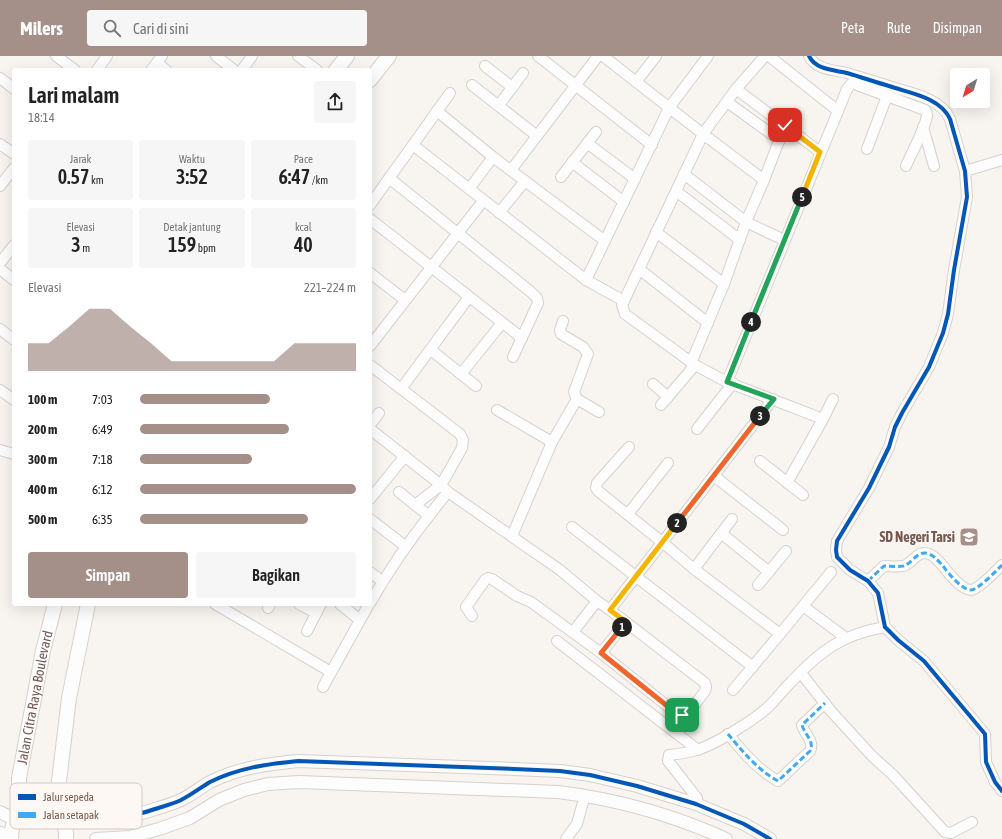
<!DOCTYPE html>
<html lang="id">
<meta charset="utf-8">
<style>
body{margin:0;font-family:"Asap Condensed",sans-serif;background:#f6f6f6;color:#222;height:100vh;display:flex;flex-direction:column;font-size:15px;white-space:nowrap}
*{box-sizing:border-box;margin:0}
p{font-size:13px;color:#767676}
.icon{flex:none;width:22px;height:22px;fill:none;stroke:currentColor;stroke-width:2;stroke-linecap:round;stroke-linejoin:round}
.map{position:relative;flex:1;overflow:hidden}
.drawer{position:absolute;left:12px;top:12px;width:360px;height:538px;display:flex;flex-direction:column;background:#fff;border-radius:4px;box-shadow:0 4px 16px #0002}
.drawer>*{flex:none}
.needle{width:26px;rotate:218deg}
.controls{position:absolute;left:950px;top:12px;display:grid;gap:8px}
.controls a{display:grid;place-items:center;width:40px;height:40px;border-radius:4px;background:#fff;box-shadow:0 4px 16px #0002;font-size:20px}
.pin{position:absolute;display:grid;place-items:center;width:34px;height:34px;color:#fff;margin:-17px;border-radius:8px;box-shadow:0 2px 6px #0006}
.km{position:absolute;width:20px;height:20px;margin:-10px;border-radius:50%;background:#222;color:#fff;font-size:11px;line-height:20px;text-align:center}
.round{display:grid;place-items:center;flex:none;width:42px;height:42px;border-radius:4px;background:#f6f6f6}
.headline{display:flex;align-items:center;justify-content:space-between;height:68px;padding:0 16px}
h1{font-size:22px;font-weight:600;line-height:30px}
.figures{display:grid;grid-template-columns:repeat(3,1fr);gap:6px;height:68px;padding:4px 16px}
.figures div{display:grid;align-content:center;border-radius:4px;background:#f6f6f6;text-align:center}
.figures b{font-size:20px;font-weight:600}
.figures small{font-size:11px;font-weight:400}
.figures p{font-size:11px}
.chart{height:112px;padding:8px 16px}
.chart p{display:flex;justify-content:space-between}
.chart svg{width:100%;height:72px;margin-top:4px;fill:#a48f89;opacity:.7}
.action{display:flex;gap:8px;margin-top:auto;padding:8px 16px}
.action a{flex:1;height:46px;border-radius:4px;background:#a48f89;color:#fff;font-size:16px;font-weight:600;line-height:46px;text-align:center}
.action a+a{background:#f6f6f6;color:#222}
ul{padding:0 16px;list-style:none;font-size:13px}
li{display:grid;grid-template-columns:64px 48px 1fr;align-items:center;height:30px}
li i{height:10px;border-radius:5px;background:#a48f89}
header{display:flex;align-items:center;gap:24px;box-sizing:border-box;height:56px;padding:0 20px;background:#a48f89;color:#fff}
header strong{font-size:19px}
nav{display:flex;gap:22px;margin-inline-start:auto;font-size:14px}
.search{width:280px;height:36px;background:#f6f6f6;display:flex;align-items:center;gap:10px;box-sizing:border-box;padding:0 14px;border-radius:4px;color:#767676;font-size:15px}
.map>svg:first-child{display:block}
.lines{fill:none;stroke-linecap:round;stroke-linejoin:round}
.minor-casing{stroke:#d7d0cc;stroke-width:12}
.tertiary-casing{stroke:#d7d0cc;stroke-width:14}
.secondary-casing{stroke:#d8d0cc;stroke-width:16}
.minor{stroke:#fefdfd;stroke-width:10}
.tertiary{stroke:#fefdfd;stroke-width:12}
.secondary{stroke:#fefdfd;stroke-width:14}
.quiet{stroke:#3fa9f5;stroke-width:3;stroke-dasharray:6 3;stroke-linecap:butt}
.cycleway-casing{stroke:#fef8f4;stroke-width:6}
.cycleway{stroke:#0057b8;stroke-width:4}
.split-1-casing{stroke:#fff;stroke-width:8}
.split-2-casing{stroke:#fff;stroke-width:8}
.split-3-casing{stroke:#fff;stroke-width:8}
.split-4-casing{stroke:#fff;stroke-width:8}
.split-5-casing{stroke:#fff;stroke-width:8}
.split-6-casing{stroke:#fff;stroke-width:8}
.split-1{stroke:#f0652b;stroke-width:5}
.split-2{stroke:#f5b400;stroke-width:5}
.split-3{stroke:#f0652b;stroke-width:5}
.split-4{stroke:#22a559;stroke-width:5}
.split-5{stroke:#22a559;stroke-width:5}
.split-6{stroke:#f5b400;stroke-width:5}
.labels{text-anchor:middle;stroke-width:3;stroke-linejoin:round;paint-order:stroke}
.poi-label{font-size:14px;font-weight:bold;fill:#765951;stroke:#fef8f4;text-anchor:end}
.street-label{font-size:14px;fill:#765951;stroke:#fef8f4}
.key{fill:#fef8f4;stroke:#d5c8c3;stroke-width:1}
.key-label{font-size:11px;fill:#765951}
</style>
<header>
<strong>Milers</strong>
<div class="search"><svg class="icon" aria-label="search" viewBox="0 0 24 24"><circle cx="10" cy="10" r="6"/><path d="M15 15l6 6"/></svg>Cari di sini</div>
<nav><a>Peta</a><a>Rute</a><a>Disimpan</a></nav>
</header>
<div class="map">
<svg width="1002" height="783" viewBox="0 0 1002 783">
<rect width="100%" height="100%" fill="#f8f4f0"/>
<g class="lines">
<g class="minor-casing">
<g id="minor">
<polyline points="56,0 75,14"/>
<polyline points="216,0 234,14"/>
<polyline points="298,0 317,14"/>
<polyline points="538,0 652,89"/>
<polyline points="603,0 703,78 764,124"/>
<polyline points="765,0 736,33 703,78 622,249 625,258 695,309 727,326 823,363"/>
<polyline points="769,0 838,55"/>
<path d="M809,0C816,14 834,14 847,17C861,21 875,26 889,30C909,37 940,41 950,63L965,115L967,141L954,214L948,258L943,277L929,311L902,357L895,371L889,391L869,432L837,485L836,494L837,501L850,514L868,525L878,537L885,571L898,584L924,605L985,678L986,706L995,726L1002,735"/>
<polyline points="157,7 166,14"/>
<polyline points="485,10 512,31"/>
<polyline points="97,14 107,0"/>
<polyline points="151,14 162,0"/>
<polyline points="242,14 252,0"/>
<polyline points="0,22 14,33"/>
<polyline points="636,26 656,0"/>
<polyline points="472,29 537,80"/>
<polyline points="736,33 820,96"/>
<polyline points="727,46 780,84"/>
<polyline points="499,49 523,17"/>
<polyline points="437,55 493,101 605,185"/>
<polyline points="923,71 934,110"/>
<polyline points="587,87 635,123"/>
<polyline points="0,88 14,98"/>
<polyline points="413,89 586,224 669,52 708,0"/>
<polyline points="867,93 887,40"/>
<polyline points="572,106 624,146"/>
<polyline points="511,114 598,0"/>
<polyline points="965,115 1002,104"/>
<polyline points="684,118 746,166 784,184"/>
<polyline points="561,121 596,76"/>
<polyline points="389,122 531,236 537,242 538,247 513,301"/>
<polyline points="0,130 14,112"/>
<polyline points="469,133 493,101"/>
<polyline points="676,135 740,184"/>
<polyline points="370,149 450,37"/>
<polyline points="499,157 525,125"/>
<polyline points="370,163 522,282"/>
<polyline points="656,176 724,228"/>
<polyline points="0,207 14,189"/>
<polyline points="0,213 14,224"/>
<polyline points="639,213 708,267"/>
<polyline points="370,217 405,244"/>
<polyline points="586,224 624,245"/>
<polyline points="563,265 560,274 561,278 583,291 588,298 574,336 577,343"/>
<polyline points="0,273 14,284"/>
<polyline points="370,290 483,145"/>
<polyline points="431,294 476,330"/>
<polyline points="691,307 724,228 746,166 764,124 785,69"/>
<polyline points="370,309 460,378 463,384 462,392 441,429 448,436 560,514 597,545 610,554 705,627 706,631 705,635 687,659 682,659 671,653 601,597 626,566"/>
<polyline points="461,318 502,267"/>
<path d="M727,326L847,33L852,27L925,54C927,57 927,56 927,60C924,75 912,96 906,110"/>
<polyline points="653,328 668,341"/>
<polyline points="401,333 469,241"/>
<polyline points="0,334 14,344"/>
<polyline points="661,349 695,309"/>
<polyline points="497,354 552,386"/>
<polyline points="370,369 379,357"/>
<polyline points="370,373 441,429 415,449"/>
<polyline points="697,373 733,327"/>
<polyline points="629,391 597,427 596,432 598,435 662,486 694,513 780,578"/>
<polyline points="0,394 14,398"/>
<polyline points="760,405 803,439"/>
<polyline points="714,420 783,474"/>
<polyline points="787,427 823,363 833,343"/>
<polyline points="399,436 428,459"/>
<polyline points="370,443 405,400"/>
<polyline points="628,458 668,407"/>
<polyline points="370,463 405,490"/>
<polyline points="572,471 753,611"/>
<polyline points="721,477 769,516"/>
<polyline points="512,480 552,386 577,343 599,356"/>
<polyline points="694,513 732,463"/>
<polyline points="370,516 382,525"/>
<path d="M868,525L884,510C890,510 897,511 903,510C912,508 918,493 929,498C935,500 939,506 943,510C948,517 962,534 971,534C979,533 996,515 1002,509"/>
<polyline points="758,529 786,495"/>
<path d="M370,547C393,507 419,471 448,436"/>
<polyline points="215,548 331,616"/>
<polyline points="299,548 316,557"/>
<polyline points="340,548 360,564"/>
<polyline points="803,550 846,582"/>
<polyline points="268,552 270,548"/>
<polyline points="610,554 773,343"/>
<polyline points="472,560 466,551 485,524 488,522 492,523 517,540 531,546 601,597"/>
<polyline points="307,575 321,548"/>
<polyline points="573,576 597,545"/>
<polyline points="557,585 698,694"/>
<polyline points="801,617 830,654 872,700 893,719 945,776 951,777 972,766"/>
<polyline points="323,631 369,548"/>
<polyline points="733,634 780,578 831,516"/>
<path d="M728,678C742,695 759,715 778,725L810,695C815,685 804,678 802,669L825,647"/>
<path d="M696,748L697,742L668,705L669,699C678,698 688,697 696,694C713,690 754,664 767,652C776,644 783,634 792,625C820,595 843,578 885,571"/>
<polyline points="566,783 577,768 585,739"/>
</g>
</g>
<g class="tertiary-casing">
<g id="tertiary">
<polyline points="0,756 16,764"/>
<path d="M61,764C93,764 125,764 155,753C164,750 173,748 181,744C191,739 200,732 210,726C238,712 267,708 298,705L514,713L560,715L590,719L637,730L696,748L744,768L770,783"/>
<polyline points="0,777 11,781"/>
<path d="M96,783L130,781L159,773L190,762L219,744L244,734L268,728L299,726L558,736C616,743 673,759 726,783"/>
</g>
</g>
<g class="secondary-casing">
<g id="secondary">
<polyline points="336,14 347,0"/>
<polyline points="370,24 389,0"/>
<polyline points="55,758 69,642 88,548"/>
<path id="s1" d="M19,760V722L43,595L55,548"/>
<path d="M11,783C10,742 69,744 66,783"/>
</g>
</g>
<use href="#minor" class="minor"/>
<use href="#tertiary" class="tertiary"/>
<use href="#secondary" class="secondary"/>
<g class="quiet">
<path d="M868,525L884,510C890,510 897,511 903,510C912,508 918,493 929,498C935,500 939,506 943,510C948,517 962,534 971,534C979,533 996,515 1002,509"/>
<path d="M728,678C742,695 759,715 778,725L810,695C815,685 804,678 802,669L825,647"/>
</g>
<g class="cycleway-casing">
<g id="cycleway">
<path d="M809,0C816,14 834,14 847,17C861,21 875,26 889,30C909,37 940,41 950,63L965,115L967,141L954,214L948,258L943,277L929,311L902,357L895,371L889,391L869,432L837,485L836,494L837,501L850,514L868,525L878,537L885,571L898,584L924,605L985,678L986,706L995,726L1002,735"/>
<path d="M61,764C93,764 125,764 155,753C164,750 173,748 181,744C191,739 200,732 210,726C238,712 267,708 298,705L514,713L560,715L590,719L637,730L696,748L744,768L770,783"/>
</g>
</g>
<use href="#cycleway" class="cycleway"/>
</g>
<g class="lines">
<g class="split-1-casing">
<polyline id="split-1" points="622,571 601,597 671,653 682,659"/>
</g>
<g class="split-2-casing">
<polyline id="split-2" points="622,571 626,566 610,554 677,467"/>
</g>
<g class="split-3-casing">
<polyline id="split-3" points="677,467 760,360"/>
</g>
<g class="split-4-casing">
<polyline id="split-4" points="751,266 727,326 774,343 760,360"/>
</g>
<g class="split-5-casing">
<polyline id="split-5" points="751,266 802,141"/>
</g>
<g class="split-6-casing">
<polyline id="split-6" points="785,69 820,96 802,141"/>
</g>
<use href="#split-1" class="split-1"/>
<use href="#split-2" class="split-2"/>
<use href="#split-3" class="split-3"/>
<use href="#split-4" class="split-4"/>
<use href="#split-5" class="split-5"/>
<use href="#split-6" class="split-6"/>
</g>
<defs>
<g id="school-square" transform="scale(1)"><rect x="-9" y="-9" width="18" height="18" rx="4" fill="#a48f89" stroke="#fef8f4"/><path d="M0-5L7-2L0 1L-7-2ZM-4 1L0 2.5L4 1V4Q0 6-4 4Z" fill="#fff"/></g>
</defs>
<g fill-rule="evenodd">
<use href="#school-square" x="969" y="481"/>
</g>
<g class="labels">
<g class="poi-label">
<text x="955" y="486">SD Negeri Tarsi</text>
</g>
<g class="street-label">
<text dy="5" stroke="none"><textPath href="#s1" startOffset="120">Jalan Citra Raya Boulevard</textPath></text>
</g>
</g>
<rect x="10" y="727" width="132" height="46" rx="6" class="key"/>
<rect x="18" y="738" width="18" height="6" fill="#0057b8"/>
<rect x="18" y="756" width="18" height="6" fill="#3fa9f5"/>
<g class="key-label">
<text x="43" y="745">Jalur sepeda</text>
<text x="43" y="763">Jalan setapak</text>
</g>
</svg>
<div class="controls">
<a><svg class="needle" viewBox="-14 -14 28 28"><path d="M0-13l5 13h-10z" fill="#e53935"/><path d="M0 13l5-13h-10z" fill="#767676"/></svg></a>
</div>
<div class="pin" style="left:682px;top:659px;background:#1e9e55"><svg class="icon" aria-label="arrive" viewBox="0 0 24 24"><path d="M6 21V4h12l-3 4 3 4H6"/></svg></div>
<div class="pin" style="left:785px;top:69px;background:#d93025"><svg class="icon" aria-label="check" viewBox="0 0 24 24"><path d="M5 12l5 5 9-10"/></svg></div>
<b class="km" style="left:622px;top:571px">1</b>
<b class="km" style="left:677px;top:467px">2</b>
<b class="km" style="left:760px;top:360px">3</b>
<b class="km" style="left:751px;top:266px">4</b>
<b class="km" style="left:802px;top:141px">5</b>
<section class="drawer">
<div class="headline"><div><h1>Lari malam</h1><p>18:14</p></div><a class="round"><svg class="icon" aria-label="share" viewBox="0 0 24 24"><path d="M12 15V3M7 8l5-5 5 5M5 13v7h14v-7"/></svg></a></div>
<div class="figures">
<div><p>Jarak</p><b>0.57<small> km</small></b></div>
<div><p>Waktu</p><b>3:52</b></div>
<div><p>Pace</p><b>6:47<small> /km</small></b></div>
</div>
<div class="figures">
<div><p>Elevasi</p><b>3<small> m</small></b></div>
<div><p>Detak jantung</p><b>159<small> bpm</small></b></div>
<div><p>kcal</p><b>40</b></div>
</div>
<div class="chart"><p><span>Elevasi</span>221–224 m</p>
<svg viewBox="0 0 160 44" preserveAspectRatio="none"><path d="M0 44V27L10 27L20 17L30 6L40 6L50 17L60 27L70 38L80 38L90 38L100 38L110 38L120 38L130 27L140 27L150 27L160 27V44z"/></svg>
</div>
<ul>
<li><b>100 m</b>7:03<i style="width:60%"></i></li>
<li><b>200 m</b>6:49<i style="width:69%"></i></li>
<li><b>300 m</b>7:18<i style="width:52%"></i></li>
<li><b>400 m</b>6:12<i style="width:100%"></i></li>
<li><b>500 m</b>6:35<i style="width:78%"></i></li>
</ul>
<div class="action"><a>Simpan</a><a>Bagikan</a></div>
</section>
</div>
